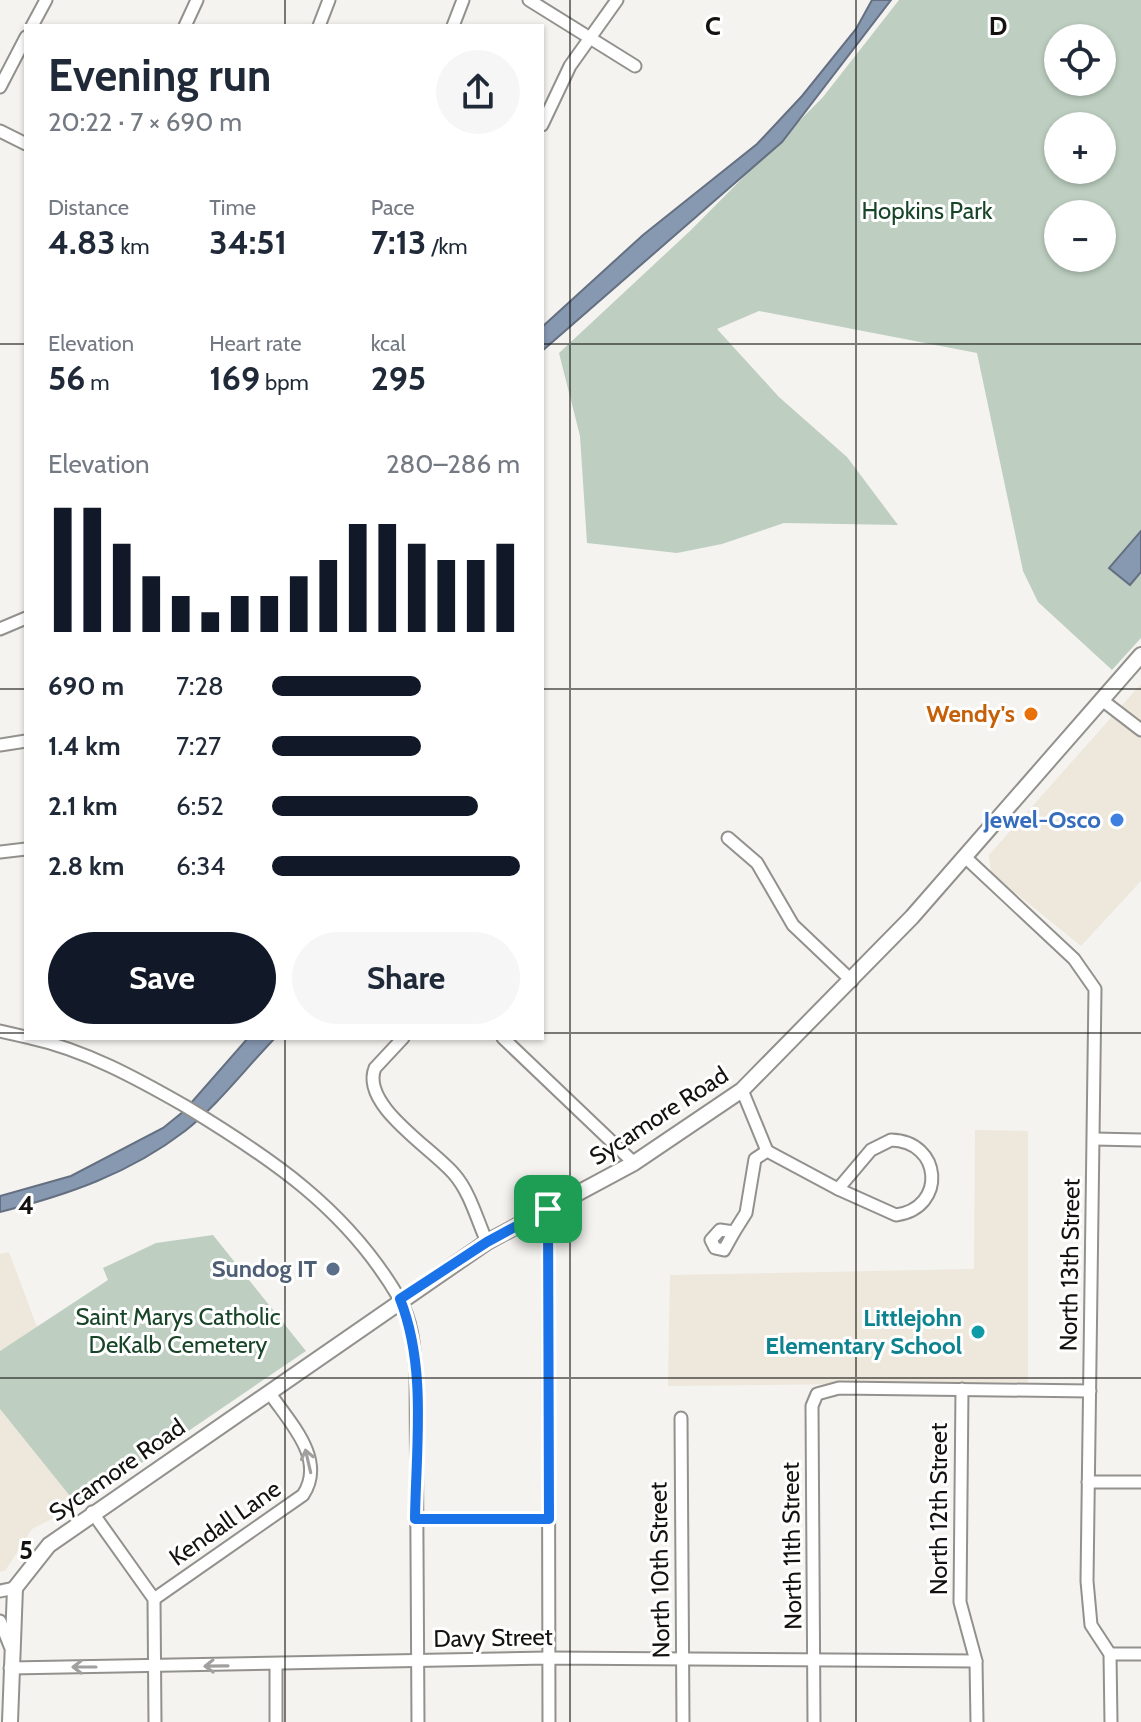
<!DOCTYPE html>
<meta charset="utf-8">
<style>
body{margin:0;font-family:Cabin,sans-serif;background:#f6f6f7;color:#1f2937;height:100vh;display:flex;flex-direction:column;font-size:30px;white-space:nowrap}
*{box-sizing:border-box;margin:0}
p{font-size:26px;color:#747a83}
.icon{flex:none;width:44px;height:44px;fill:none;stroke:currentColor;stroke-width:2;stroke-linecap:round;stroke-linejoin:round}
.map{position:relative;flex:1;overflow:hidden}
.sheet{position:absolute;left:24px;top:24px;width:520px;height:1016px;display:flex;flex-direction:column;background:#fff;border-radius:0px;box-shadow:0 2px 6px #0004}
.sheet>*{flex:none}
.buttons{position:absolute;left:1044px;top:24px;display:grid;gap:16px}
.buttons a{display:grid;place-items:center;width:72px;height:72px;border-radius:50%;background:#fff;box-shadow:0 2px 6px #0004;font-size:40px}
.pin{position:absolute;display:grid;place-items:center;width:68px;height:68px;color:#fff;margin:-34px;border-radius:16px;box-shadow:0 4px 12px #0006}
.round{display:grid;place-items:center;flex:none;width:84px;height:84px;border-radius:42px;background:#f6f6f7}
.head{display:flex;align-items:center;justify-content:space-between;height:136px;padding:0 24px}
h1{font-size:44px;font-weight:800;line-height:60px}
.stats{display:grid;grid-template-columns:repeat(3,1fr);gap:12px;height:136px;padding:8px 24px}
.stats div{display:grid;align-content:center}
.stats b{font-size:34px;font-weight:800}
.stats small{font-size:22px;font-weight:400}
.stats p{font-size:22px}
.chart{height:224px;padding:16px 24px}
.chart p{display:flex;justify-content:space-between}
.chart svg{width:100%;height:144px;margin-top:8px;stroke:#111827;stroke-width:6}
.cta{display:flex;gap:16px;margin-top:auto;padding:16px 24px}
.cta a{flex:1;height:92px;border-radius:48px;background:#111827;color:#fff;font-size:32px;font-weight:800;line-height:92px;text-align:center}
.cta a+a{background:#f6f6f7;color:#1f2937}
ul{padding:0 24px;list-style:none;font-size:26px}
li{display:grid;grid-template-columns:128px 96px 1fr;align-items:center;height:60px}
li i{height:20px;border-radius:10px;background:#111827}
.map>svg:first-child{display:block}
.built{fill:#ede7dc}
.green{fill:#becfc1;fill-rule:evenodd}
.water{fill:#8798b1;stroke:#647081;stroke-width:2}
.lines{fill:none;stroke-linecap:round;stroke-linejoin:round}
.minor-casing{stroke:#93918d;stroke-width:15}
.major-casing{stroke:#93918d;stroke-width:18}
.minor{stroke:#fff;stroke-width:11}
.major{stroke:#fff;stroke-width:14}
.oneway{stroke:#a1a09f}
.route-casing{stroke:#fff;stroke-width:16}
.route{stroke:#1a73e8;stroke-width:10}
.grid{fill:none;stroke:#131210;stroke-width:2;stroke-opacity:0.55}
.food-dot{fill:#e8710a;stroke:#fff;stroke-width:3}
.shop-dot{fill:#3f7fe0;stroke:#fff;stroke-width:3}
.service-dot{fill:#5c6f8a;stroke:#fff;stroke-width:3}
.culture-dot{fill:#0f9aa8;stroke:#fff;stroke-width:3}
.labels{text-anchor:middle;stroke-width:6;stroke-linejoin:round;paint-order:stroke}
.park-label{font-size:24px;fill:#184528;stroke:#fff}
.food-label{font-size:24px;font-weight:bold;fill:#c56008;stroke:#fff;text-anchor:end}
.shop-label{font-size:24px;font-weight:bold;fill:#366cbe;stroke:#fff;text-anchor:end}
.street-label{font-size:24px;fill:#131210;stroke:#fff}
.service-label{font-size:24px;font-weight:bold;fill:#4e5e75;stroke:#fff;text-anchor:end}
.culture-label{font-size:24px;font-weight:bold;fill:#0d838f;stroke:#fff;text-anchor:end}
.grid-label{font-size:26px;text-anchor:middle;font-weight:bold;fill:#131210;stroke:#fff;stroke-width:6;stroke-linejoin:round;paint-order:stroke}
</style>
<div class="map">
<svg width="1141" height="1722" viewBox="0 0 1141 1722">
<rect width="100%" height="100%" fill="#f5f3ef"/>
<g class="built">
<polygon points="1141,684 1141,881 1081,946 991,873 989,855"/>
<polygon points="975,1130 1028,1131 1028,1382 668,1386 670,1275 974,1269"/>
<polygon points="9,1252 37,1327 0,1351 0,1254"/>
<polygon points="0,1409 78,1506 32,1529 5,1571 0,1572"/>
</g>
<g class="green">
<path d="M899,0H1141V638L1112,670L1038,602L1023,571L977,353L759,311L717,329L779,397L847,457L898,525L784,523L722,544L677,553L587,543L580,436L559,353L691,230L823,97ZM1058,38H1102V82H1058ZM1058,126H1102V170H1058ZM1058,214H1102V258H1058Z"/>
<polygon points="213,1235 306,1351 78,1506 0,1409 0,1351 108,1280 103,1268 156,1243"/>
</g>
<g class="water">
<polygon points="872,0 891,0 782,142 542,351 542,327 643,235 757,144 802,96 856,29"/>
<polygon points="1141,531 1141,572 1130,585 1109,568"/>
<path d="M248,1038H275C246,1068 218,1105 185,1131C129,1174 67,1195 0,1212V1196L71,1176L163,1128L184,1111Z"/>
</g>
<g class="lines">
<g class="minor-casing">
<g id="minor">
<polyline points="529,0 635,66"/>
<polyline points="32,26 46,0"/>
<polyline points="185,26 197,0"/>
<polyline points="319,26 329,0"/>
<polyline points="453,26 463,0"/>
<polyline points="0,87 26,37"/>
<polyline points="542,125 570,66 617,0"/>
<polyline points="0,131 26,144"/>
<polyline points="0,629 26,618"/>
<polyline points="1102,700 1141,730"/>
<polyline points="0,745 26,741"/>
<polyline points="728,838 757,863 793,925 852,981"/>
<polyline points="0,852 26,849"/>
<polyline points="965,857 1074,959 1095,989 1087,1581 1091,1625 1110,1654 1111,1722"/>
<polyline points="0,1031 26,1037"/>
<path d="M30,1038C85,1050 136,1078 185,1106C271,1158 347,1209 399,1298C413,1322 414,1348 416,1374L418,1722"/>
<path d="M403,1038L375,1068C360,1105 432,1148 454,1174C470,1192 477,1220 487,1242"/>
<polyline points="503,1038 634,1163"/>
<polyline points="742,1090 767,1151"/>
<polyline points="1094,1139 1141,1140"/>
<path d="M891,1140C942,1141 947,1208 896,1215L838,1189L871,1150Z"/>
<polyline points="767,1151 838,1189"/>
<polyline points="548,1209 549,1722"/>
<polygon points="720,1230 734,1232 724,1250 715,1248 711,1240"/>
<polyline points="734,1232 746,1213 755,1159 767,1151"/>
<polyline points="962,1389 960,1602 976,1661 977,1722"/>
<polyline points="681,1418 683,1722"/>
<polyline points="1088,1482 1141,1482"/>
<polyline points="92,1512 154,1599 155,1722"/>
<polyline points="415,1519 549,1519"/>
<polyline points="0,1591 15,1588"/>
<path d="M154,1599L303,1495C327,1459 289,1422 269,1392"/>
<polyline points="0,1621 10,1646"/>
<polyline points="1110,1654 1141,1654"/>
<polyline points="10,1668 548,1658 976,1661"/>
<polyline points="276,1722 276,1665"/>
<polyline points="814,1722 812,1406 817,1394 839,1388 1090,1391"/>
</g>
</g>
<g class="major-casing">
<polyline id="major" points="10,1722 15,1588 49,1545 487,1242 634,1163 742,1090 912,917 1141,655"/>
</g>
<use href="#minor" class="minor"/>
<use href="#major" class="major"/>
</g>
<defs><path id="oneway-shaft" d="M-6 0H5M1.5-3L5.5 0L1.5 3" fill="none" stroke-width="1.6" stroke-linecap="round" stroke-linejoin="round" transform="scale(2)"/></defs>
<g class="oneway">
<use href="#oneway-shaft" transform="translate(308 1461) rotate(-103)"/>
<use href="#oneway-shaft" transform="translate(216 1666) rotate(179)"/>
<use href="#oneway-shaft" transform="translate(84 1667) rotate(180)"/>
</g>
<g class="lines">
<g class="route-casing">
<path id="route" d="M548,1209L549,1519H415C416,1447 427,1367 400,1299L487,1242Z"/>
</g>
<use href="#route" class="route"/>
</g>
<path class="grid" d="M285,0V26M570,0V1722M856,0V1722M0,344H26M542,344H1141M0,689H26M542,689H1141M0,1033H26M542,1033H1141M285,1038V1722M0,1378H1141"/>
<circle class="food-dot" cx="1031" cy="714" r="8"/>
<circle class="shop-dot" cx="1117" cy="820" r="8"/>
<circle class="service-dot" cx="333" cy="1269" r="8"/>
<circle class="culture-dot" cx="978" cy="1332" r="8"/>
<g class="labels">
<g class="park-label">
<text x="927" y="219">Hopkins Park</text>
<text x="178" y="1325">Saint Marys Catholic<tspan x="178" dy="28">DeKalb Cemetery</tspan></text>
</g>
<g class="food-label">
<text x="1015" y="722">Wendy's</text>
</g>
<g class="shop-label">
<text x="1101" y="828">Jewel-Osco</text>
</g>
<g class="street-label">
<text transform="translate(659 1116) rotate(-33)" y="8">Sycamore Road</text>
<text transform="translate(1070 1265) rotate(-89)" y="8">North 13th Street</text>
<text transform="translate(117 1470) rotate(-35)" y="8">Sycamore Road</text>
<text transform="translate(939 1509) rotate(-90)" y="8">North 12th Street</text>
<text transform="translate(225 1523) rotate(-35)" y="8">Kendall Lane</text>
<text transform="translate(792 1546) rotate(-91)" y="8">North 11th Street</text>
<text transform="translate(660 1570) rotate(-91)" y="8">North 10th Street</text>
<text transform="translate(493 1638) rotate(-1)" y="8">Davy Street</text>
</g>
<g class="service-label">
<text x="317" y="1277">Sundog IT</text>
</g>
<g class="culture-label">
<text x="962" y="1326">Littlejohn<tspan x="962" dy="28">Elementary School</tspan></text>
</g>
</g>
<g class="grid-label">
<text x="713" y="35">C</text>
<text x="998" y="35">D</text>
<text x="26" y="1214">4</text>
<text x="26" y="1559">5</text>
</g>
</svg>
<div class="buttons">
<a><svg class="icon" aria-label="locate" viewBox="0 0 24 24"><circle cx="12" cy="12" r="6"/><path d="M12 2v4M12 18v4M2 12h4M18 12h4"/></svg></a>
<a>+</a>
<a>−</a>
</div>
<div class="pin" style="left:548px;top:1209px;background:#1e9e55"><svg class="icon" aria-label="arrive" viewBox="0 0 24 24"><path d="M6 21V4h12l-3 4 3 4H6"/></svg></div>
<section class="sheet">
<div class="head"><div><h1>Evening run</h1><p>20:22 · 7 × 690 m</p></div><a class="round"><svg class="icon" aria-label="share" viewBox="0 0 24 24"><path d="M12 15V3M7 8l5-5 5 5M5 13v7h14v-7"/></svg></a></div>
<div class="stats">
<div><p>Distance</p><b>4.83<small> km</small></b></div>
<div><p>Time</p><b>34:51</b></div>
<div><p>Pace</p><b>7:13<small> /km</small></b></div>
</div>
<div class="stats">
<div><p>Elevation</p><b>56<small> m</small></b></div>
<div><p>Heart rate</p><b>169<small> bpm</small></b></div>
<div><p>kcal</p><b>295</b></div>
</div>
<div class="chart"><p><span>Elevation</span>280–286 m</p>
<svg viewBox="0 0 160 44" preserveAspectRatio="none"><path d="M5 44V6M15 44V6M25 44V17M35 44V27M45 44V33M55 44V38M65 44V33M75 44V33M85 44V27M95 44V22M105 44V11M115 44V11M125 44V17M135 44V22M145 44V22M155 44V17"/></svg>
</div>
<ul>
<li><b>690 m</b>7:28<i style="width:60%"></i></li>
<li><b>1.4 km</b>7:27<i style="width:60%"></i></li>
<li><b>2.1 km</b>6:52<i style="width:83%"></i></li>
<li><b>2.8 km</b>6:34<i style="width:100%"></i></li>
</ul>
<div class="cta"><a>Save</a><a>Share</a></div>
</section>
</div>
